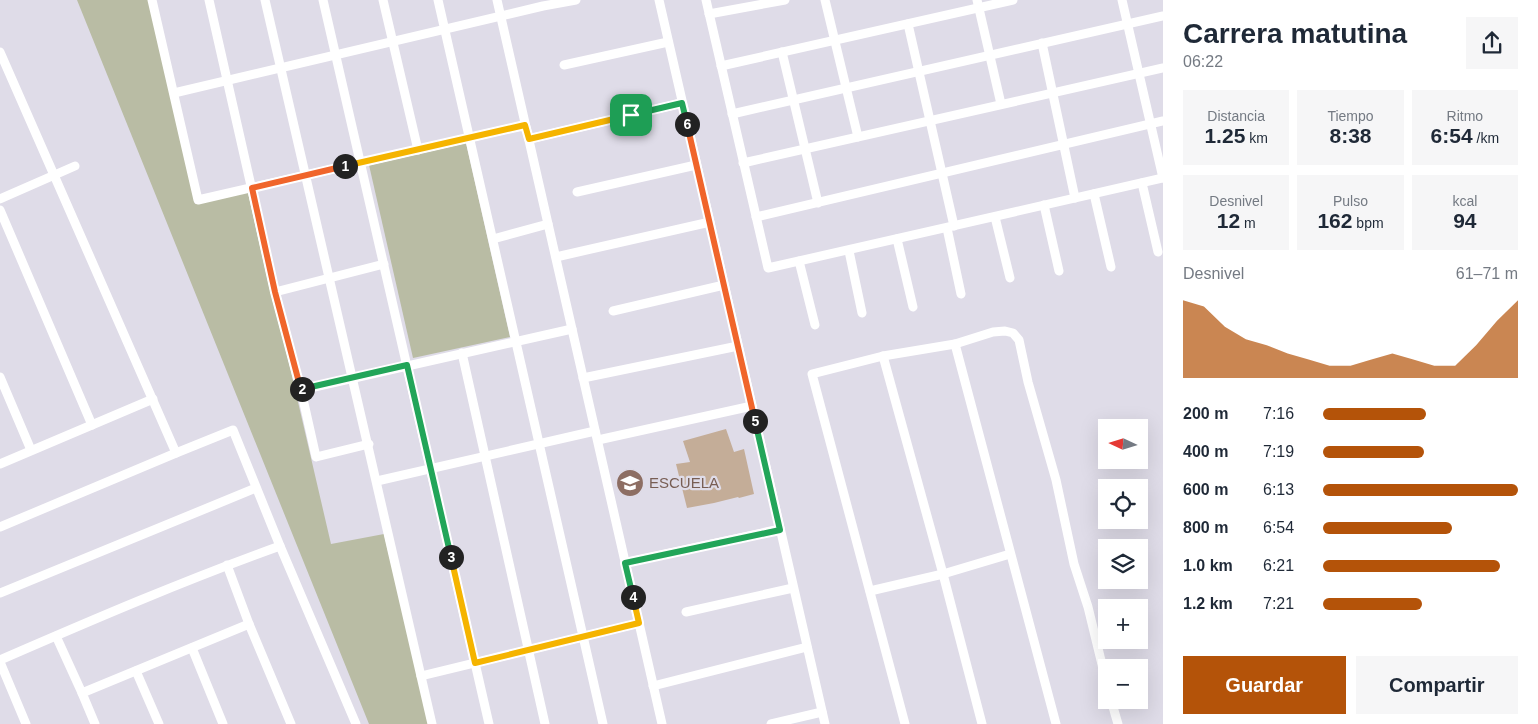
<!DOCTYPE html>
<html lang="es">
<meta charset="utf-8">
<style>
body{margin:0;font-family:Arial,sans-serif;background:#f6f6f7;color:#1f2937;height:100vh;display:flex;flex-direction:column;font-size:19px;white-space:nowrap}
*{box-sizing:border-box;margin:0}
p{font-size:16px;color:#747a83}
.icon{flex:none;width:28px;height:28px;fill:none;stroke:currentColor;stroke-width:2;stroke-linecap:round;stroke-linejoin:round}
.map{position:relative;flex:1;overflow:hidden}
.side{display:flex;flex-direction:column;background:#fff;width:375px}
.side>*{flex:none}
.needle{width:32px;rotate:274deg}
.tools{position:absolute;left:1098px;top:419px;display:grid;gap:10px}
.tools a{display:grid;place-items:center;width:50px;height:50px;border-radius:0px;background:#fff;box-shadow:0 5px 20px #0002;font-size:25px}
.pin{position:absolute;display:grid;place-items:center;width:42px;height:42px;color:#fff;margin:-21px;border-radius:10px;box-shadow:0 2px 8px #0006}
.km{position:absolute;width:25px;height:25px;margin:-12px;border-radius:50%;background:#222;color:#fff;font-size:14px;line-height:25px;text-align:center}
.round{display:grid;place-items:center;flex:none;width:52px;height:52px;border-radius:0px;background:#f6f6f7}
.overview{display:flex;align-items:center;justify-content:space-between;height:85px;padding:0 20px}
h1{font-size:28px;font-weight:700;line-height:38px}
.metrics{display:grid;grid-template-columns:repeat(3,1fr);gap:8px;height:85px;padding:5px 20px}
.metrics div{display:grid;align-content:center;border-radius:0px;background:#f6f6f7;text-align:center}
.metrics b{font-size:21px;font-weight:700}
.metrics small{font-size:14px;font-weight:400}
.metrics p{font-size:14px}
.chart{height:140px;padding:10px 20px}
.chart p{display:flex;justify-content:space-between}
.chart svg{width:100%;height:90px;margin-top:5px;fill:#b45309;opacity:.7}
.cta{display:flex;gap:10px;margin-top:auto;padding:10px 20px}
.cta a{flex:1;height:58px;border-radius:0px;background:#b45309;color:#fff;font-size:20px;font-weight:700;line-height:58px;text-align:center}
.cta a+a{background:#f6f6f7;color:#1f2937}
ul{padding:0 20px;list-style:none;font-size:16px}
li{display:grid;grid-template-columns:80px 60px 1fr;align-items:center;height:38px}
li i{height:12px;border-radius:6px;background:#b45309}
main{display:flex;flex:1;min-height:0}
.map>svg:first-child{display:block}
.green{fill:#b9bca4}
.building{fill:#c4ad98}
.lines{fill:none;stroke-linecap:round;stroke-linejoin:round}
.street{stroke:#fff;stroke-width:9}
.split-1-casing{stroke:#fff;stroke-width:10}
.split-2-casing{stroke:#fff;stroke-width:10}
.split-3-casing{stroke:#fff;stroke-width:10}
.split-4-casing{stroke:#fff;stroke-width:10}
.split-5-casing{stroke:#fff;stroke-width:10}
.split-6-casing{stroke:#fff;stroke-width:10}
.split-7-casing{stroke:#fff;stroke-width:10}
.split-1{stroke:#f5b400;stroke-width:6}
.split-2{stroke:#f0652b;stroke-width:6}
.split-3{stroke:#22a559;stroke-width:6}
.split-4{stroke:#f5b400;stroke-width:6}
.split-5{stroke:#22a559;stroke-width:6}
.split-6{stroke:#f0652b;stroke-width:6}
.split-7{stroke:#22a559;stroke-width:6}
.labels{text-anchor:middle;stroke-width:4.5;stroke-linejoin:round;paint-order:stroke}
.education-label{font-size:15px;fill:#785e54;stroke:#dfdce8;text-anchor:start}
</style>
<main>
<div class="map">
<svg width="1163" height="724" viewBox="0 0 1163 724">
<rect width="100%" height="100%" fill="#dfdce8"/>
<g class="green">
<polygon points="77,0 149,0 195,204 249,191 331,544 384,534 429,724 369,724"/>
<polygon points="466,143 510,337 413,358 369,165"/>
</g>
<polygon class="building" points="726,429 734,452 744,449 754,494 739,498 738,497 714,503 687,508 676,464 690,462 683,441"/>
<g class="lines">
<g class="street">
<polyline points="152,0 198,200 525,125"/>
<polyline points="209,0 275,292 301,390 316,457 369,444"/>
<polyline points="265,0 432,724"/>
<polyline points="323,0 489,724"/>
<polyline points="383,0 418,150"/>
<polyline points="438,0 603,724"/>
<polyline points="497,0 662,724"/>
<polyline points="659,0 825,724"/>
<polyline points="706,0 768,268 1163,178"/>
<polyline points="825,0 858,137"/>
<polyline points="977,0 1001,104"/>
<polyline points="1122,0 1163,178"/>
<polyline points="709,14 785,0"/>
<polyline points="908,24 954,226"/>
<polyline points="1042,43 1075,198"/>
<polyline points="0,52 176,453 0,527"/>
<polyline points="782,52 818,203"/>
<polyline points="564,65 668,42"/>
<polyline points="721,66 1013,0"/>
<polyline points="174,93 543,6 576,0"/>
<polyline points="732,114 1163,16"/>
<polyline points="529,139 682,103"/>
<polyline points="743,163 1163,68"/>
<polyline points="1142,183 1158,252"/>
<polyline points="577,192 696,165"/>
<polyline points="1094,194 1111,267"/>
<polyline points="0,199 75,166"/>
<polyline points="1044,205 1059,271"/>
<polyline points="0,210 92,425"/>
<polyline points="756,217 1163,121"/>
<polyline points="995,217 1010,278"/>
<polyline points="947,228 961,294"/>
<polyline points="493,239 548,224"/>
<polyline points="897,239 913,307"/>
<polyline points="849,251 862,313"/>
<polyline points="556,257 710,222"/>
<polyline points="799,261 815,325"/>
<polyline points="275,292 384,264"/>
<polyline points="613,311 724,285"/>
<polyline points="955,344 993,332 1005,331 1013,333 1019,340 1028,382 1056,480 1074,564 1088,607 1106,681"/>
<polyline points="462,353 545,724"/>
<polyline points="883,356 955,344 1056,724"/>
<polyline points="0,377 31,450"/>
<polyline points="583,378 738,346"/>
<polyline points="301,390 572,329"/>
<polyline points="598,440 752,406"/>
<polyline points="176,453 233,430 280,546 356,724"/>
<polyline points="0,464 153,399"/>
<polyline points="377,481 595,431"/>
<polyline points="625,563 780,529"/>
<polyline points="227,565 249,624 291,724"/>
<polyline points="870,591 943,574 1010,554"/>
<polyline points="0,593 256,488"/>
<polyline points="686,612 793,588"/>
<polyline points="56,636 82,693"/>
<polyline points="192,648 223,724"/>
<path d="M0,660C92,620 185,580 280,546"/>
<polyline points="0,662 26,724"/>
<polyline points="136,671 159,724"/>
<polyline points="421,676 639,623"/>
<polyline points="653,686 807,647"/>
<polyline points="1111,700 1118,724"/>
<polyline points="95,724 82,693 249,624"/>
<polyline points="771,724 822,712"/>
<polyline points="905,724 812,374 883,356 943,574 982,724"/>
</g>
</g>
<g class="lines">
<g class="split-1-casing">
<polyline id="split-1" points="345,166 525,125 529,139 631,115"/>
</g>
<g class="split-2-casing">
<polyline id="split-2" points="302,389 301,390 275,292 252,188 345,166"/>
</g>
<g class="split-3-casing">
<polyline id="split-3" points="302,389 407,365 451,557"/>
</g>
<g class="split-4-casing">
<polyline id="split-4" points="451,557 475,663 639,623 633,597"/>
</g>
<g class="split-5-casing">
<polyline id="split-5" points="633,597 625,563 780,530 755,421"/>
</g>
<g class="split-6-casing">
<polyline id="split-6" points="687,124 755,421"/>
</g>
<g class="split-7-casing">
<polyline id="split-7" points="631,115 682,103 687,124"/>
</g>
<use href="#split-1" class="split-1"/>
<use href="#split-2" class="split-2"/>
<use href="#split-3" class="split-3"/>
<use href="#split-4" class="split-4"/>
<use href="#split-5" class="split-5"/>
<use href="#split-6" class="split-6"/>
<use href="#split-7" class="split-7"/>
</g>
<defs>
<g id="school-disc" transform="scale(1.4375)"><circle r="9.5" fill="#8d6e63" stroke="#dfdce8"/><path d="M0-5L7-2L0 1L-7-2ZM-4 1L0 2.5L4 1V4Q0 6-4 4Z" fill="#fff"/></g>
</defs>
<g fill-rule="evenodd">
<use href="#school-disc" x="630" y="483"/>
</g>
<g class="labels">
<g class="education-label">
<text x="649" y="488">ESCUELA</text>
</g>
</g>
</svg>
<div class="tools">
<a><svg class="needle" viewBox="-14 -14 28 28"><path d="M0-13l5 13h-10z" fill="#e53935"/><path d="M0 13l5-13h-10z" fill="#747a83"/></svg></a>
<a><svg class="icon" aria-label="locate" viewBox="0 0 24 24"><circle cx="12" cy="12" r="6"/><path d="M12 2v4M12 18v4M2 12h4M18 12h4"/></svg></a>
<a><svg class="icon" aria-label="layers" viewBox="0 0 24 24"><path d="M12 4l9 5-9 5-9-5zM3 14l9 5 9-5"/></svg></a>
<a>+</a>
<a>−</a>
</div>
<div class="pin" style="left:631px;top:115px;background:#1e9e55"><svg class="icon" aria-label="arrive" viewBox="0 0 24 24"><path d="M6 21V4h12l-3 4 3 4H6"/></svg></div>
<b class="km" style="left:345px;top:166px">1</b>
<b class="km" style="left:302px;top:389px">2</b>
<b class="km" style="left:451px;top:557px">3</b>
<b class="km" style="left:633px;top:597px">4</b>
<b class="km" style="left:755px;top:421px">5</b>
<b class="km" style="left:687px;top:124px">6</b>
</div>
<section class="side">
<div class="overview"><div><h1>Carrera matutina</h1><p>06:22</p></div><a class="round"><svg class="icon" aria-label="share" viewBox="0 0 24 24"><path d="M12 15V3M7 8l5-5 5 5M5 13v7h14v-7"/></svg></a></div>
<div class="metrics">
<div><p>Distancia</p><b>1.25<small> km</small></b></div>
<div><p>Tiempo</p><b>8:38</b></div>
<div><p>Ritmo</p><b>6:54<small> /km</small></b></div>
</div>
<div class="metrics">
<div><p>Desnivel</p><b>12<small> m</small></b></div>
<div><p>Pulso</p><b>162<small> bpm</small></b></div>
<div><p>kcal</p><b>94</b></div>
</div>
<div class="chart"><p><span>Desnivel</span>61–71 m</p>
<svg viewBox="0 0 160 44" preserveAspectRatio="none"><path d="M0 44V6L10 9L20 19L30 25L40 28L50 32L60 35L70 38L80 38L90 35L100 32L110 35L120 38L130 38L140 28L150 16L160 6V44z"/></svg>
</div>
<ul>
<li><b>200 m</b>7:16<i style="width:53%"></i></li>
<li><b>400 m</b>7:19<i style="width:52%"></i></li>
<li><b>600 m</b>6:13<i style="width:100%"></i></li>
<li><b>800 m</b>6:54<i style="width:66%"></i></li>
<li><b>1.0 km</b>6:21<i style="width:91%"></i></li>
<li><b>1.2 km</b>7:21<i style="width:51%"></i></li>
</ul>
<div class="cta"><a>Guardar</a><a>Compartir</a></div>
</section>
</main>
